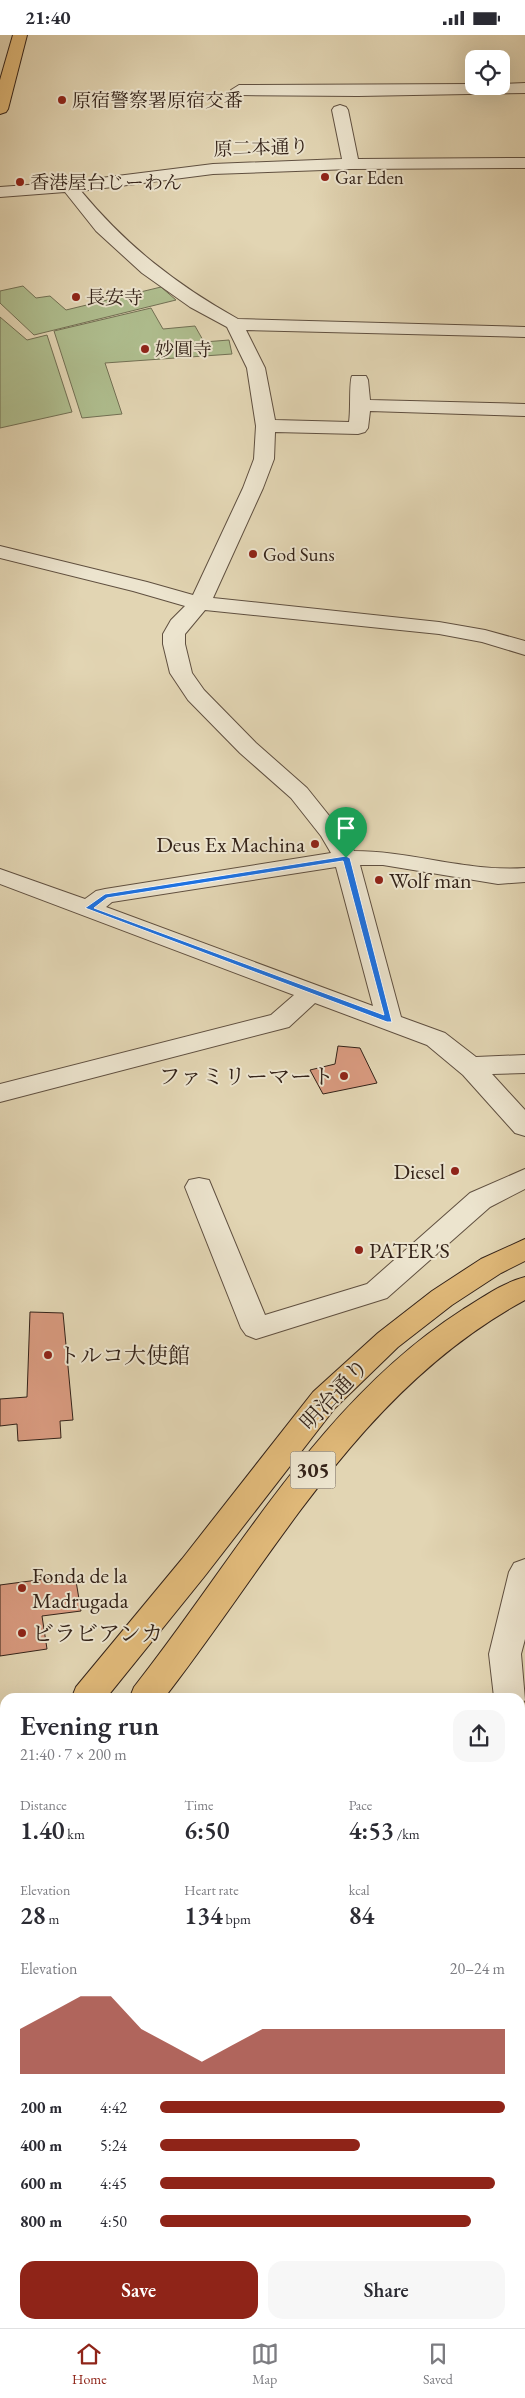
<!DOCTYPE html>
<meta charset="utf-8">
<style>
body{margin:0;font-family:"EB Garamond","Noto Serif JP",serif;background:#f7f7f7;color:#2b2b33;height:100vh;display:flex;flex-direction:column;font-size:19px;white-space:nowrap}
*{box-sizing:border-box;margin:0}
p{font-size:16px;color:#7c7c81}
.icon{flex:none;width:28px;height:28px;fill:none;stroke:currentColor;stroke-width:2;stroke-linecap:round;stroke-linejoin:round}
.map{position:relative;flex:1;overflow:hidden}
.sheet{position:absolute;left:0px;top:1658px;width:525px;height:636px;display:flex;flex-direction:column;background:#fff;border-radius:15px 15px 0 0;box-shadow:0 5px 20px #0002}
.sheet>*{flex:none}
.tools{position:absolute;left:465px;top:15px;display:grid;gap:10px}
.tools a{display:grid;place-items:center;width:45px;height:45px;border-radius:10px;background:#fff;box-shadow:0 5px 20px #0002;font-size:25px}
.pin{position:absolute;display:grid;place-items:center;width:42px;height:42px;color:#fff;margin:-51px -21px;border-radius:50% 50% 50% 0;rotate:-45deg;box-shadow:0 0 5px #0007}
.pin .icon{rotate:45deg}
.round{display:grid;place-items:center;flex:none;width:52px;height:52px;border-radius:15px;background:#f7f7f7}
.headline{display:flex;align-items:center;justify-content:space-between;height:85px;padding:0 20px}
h1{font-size:28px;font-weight:600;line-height:38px}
.metrics{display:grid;grid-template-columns:repeat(3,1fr);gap:8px;height:85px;padding:5px 20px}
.metrics div{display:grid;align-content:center}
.metrics b{font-size:25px;font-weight:600}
.metrics small{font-size:14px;font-weight:400}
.metrics p{font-size:14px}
.chart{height:140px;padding:10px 20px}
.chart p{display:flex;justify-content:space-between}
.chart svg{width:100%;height:90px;margin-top:5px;fill:#8f2418;opacity:.7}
.cta{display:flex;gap:10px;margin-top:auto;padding:10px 20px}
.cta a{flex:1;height:58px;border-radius:15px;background:#8f2418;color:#fff;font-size:20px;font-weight:600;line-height:58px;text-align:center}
.cta a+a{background:#f7f7f7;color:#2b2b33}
ul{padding:0 20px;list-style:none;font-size:16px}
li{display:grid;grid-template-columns:80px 60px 1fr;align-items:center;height:38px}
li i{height:12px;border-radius:6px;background:#8f2418}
.status{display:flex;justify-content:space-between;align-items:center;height:35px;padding:0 25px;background:#fff;direction:ltr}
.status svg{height:14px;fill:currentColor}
.tab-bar{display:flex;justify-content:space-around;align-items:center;height:70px;border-top:1px solid #e1e1e2;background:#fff;font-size:14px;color:#7c7c81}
.tab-bar a{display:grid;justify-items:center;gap:2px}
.tab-bar .on{color:#8f2418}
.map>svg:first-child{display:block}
.green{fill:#afbe8f;stroke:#727054}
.building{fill:#d89a7f;stroke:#342319}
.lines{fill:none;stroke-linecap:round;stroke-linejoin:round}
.minor-casing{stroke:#605040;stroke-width:2}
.major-casing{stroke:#342319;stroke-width:2}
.minor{fill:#ece4ce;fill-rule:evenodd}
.major{fill:#e1ba7a;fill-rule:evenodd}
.route{fill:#1a73e8;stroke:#fff;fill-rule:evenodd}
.poi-dot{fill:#8f2418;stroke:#ece4ce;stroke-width:2}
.labels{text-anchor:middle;stroke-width:4;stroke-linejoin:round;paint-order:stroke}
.far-poi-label{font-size:19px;fill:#342319;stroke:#ece4ce;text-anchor:start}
.far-street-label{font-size:19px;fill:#342319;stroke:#ece4ce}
.shield{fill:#ece4ce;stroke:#6b5d4f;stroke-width:1}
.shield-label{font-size:21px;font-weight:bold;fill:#342319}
.poi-label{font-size:22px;fill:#342319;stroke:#ece4ce;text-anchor:start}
.street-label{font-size:22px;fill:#342319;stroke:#ece4ce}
</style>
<div class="status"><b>21:40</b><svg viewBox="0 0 49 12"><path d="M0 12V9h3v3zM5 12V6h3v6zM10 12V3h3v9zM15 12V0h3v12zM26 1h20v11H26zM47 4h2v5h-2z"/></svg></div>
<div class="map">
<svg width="525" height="2293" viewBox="0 0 525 2293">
<rect width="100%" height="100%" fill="#e2d5b3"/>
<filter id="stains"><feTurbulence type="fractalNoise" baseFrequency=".004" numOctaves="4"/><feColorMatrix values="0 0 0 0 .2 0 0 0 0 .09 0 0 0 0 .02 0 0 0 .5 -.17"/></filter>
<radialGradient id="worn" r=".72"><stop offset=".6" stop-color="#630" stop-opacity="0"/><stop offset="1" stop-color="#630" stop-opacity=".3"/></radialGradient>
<g class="green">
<polygon points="23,251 36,263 50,261 66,275 161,252 176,265 34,300 0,268 0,256"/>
<polygon points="151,273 163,294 195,291 204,307 229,305 232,319 105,328 122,379 82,383 54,296"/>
<polygon points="0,282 27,305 47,300 72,377 0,393"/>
</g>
<g class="building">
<polygon points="338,1011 360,1013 377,1048 323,1059 310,1035 335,1029"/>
<polygon points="30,1277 63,1278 73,1385 60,1386 61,1403 18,1406 17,1389 0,1391 0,1364 27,1362"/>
<polygon points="75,1540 81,1576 42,1581 47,1614 0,1621 0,1550"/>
</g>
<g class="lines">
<g class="minor-casing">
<g id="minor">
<polygon points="525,48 525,58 358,61 239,60 231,55 239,50 474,49 474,51 501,51 501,49"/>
<path d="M340,70L346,72L348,75L358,124L525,123V133L351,134L213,139L81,156C126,210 175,249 238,284L525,292V302L246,295L265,333L275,385L349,387C351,377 349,346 352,341H366L368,345L370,365L525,369V381L370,376L368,393L365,397L358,399L275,397L274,424L263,453L213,563L439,587L485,595L525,606V620L482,607L439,599L205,575L185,599V609L192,638L204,655L256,708L307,753L339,793L354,816C411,816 467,837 525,833V847L498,849L383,830H360L401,982L445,998L476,1022L525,1020V1038L492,1039L525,1075V1101L515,1098L463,1040L427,1010L315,968L289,992L0,1067V1049L271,980L294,960L0,849V834L85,864L96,856L105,854L331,818L321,801L291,763L240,718L188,665L170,638L163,609V599L171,585L185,571L133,556L0,523V511L147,547L193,560L243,453L254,424L256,391L247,333L227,292L190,272L142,238L96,196L65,157L0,162V152L69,147L213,129L342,124L332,75L334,72ZM336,832L373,971L106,872L112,867Z"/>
<polygon points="525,1134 525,1154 490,1172 387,1263 256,1304 246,1300 241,1293 185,1152 189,1145 199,1143 209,1145 265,1280 367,1249 470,1158"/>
<polygon points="525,1524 525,1604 521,1619 525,1665 520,1672 520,1662 494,1662 489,1619 509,1537 514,1528"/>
<polygon points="0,1680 5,1682 5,1711 0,1709"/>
<polygon points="520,1738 525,1739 525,1812 520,1810"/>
<polygon points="0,2097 5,2098 5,2134 0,2133"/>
<polygon points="520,2237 525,2238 525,2276 520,2275"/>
<polygon points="261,2289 301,2289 299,2293 259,2293"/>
</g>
</g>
<g class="major-casing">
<g id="major">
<polygon points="13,0 27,0 8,74 6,77 0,79 0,45"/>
<polygon points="525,1204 525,1226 501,1238 452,1270 398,1312 335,1373 204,1542 107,1662 72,1662 76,1652 182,1524 313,1357 378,1298 432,1256 481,1224"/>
<path d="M525,1242V1265C361,1354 275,1520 165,1662H130L134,1652C236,1523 320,1366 462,1275C482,1263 502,1248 525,1242Z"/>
<polygon points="5,1751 5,1785 0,1787 0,1753"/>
<polygon points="5,1823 5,1857 0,1859 0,1825"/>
</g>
</g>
<use href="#minor" class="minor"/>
<use href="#major" class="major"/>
</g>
<path class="route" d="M346,821L350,823L392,987H387L85,873L105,859ZM343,826L384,980L94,873L107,863Z"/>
<g class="poi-dot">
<circle cx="62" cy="65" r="5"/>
<circle cx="325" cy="142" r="5"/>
<circle cx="20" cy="147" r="5"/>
<circle cx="76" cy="262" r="5"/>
<circle cx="145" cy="314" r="5"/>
<circle cx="253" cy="519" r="5"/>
<circle cx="315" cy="809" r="5"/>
<circle cx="379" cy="845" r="5"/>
<circle cx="344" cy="1041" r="5"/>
<circle cx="455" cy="1136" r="5"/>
<circle cx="359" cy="1215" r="5"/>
<circle cx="48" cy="1320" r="5"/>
<circle cx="22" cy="1553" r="5"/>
<circle cx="22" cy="1598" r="5"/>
</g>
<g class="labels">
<g class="far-poi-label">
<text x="72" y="72">原宿警察署原宿交番</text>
<text x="335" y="149">Gar Eden</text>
<text x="30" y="154">香港屋台じーわん</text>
<text x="86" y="269">長安寺</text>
<text x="155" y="321">妙圓寺</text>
<text x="263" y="526">God Suns</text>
</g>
<g class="far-street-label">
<text transform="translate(261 112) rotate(-2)" y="7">原二本通り</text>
</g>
<rect class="shield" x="290.5" y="1416.5" width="45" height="37" rx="4"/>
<g class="shield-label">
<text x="313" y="1442">305</text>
</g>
<g class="poi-label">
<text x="305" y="817" text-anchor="end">Deus Ex Machina</text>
<text x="389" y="853">Wolf man</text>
<text x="334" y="1049" text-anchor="end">ファミリーマート</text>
<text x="445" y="1144" text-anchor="end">Diesel</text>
<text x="369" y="1223">PATER'S</text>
<text x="58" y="1328">トルコ大使館</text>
<text x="32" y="1548">Fonda de la<tspan x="32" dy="25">Madrugada</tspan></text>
<text x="32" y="1606">ビラビアンカ</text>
</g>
<g class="street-label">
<text transform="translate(334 1359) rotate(-47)" y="8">明治通り</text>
</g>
</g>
<rect width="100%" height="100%" filter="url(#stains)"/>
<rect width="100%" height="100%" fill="url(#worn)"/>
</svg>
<div class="tools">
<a><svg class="icon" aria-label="locate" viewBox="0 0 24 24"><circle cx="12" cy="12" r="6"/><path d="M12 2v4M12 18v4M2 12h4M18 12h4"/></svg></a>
</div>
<div class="pin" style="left:346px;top:823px;background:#1e9e55"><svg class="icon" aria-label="arrive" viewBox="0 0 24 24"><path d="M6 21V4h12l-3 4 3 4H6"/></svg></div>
<section class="sheet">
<div class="headline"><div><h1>Evening run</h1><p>21:40 · 7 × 200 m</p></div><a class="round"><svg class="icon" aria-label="share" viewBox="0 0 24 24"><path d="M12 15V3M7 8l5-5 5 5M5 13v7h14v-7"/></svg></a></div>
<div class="metrics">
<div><p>Distance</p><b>1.40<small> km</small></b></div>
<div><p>Time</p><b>6:50</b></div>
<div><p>Pace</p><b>4:53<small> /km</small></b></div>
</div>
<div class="metrics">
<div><p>Elevation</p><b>28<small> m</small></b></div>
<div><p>Heart rate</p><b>134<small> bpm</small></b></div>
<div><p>kcal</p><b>84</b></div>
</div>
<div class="chart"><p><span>Elevation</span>20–24 m</p>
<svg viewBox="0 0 160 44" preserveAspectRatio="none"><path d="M0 44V22L10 14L20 6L30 6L40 22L50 30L60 38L70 30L80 22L90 22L100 22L110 22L120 22L130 22L140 22L150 22L160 22V44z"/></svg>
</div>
<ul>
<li><b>200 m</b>4:42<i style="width:100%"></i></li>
<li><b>400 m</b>5:24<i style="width:58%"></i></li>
<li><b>600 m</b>4:45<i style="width:97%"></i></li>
<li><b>800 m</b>4:50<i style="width:90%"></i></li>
</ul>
<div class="cta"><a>Save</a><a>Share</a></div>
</section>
</div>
<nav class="tab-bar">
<a class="on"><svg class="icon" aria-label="home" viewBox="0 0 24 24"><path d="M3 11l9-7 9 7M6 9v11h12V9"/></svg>Home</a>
<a><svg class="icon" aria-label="map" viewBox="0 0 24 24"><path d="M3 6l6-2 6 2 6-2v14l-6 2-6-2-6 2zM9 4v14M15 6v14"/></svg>Map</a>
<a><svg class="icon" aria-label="saved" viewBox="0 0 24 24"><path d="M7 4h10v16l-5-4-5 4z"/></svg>Saved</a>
</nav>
